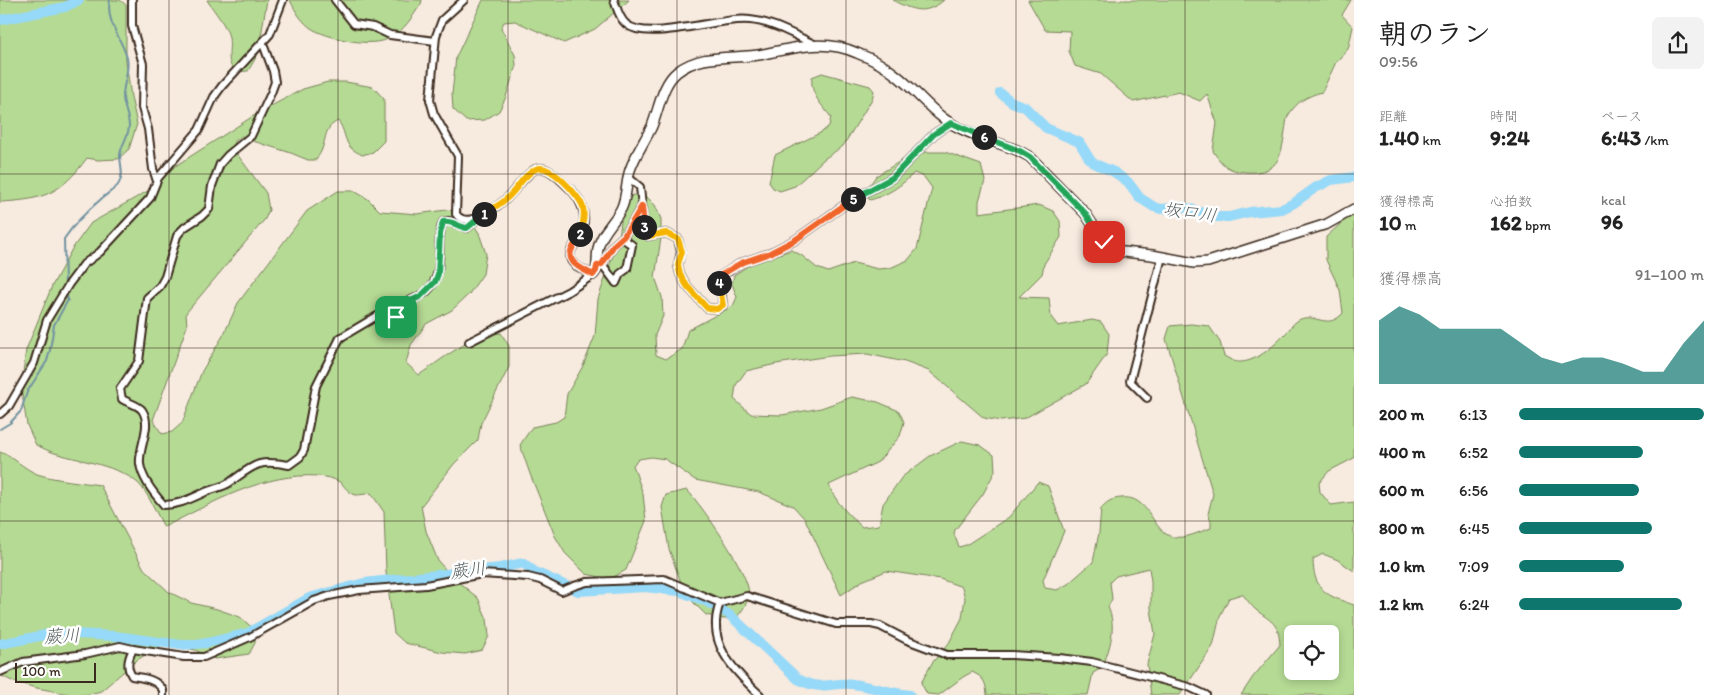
<!DOCTYPE html>
<html lang="ja">
<meta charset="utf-8">
<style>
body{margin:0;font-family:Itim,"Klee One",sans-serif;background:#f2f2f2;color:#222;height:100vh;display:flex;flex-direction:column;font-size:19px;white-space:nowrap}
*{box-sizing:border-box;margin:0}
p{font-size:16px;color:#767676}
.icon{flex:none;width:28px;height:28px;fill:none;stroke:currentColor;stroke-width:2;stroke-linecap:round;stroke-linejoin:round}
.map{position:relative;flex:1;overflow:hidden}
.sheet{display:flex;flex-direction:column;background:#fff;width:375px}
.sheet>*{flex:none}
.fabs{position:absolute;left:1284px;top:625px;display:grid;gap:10px}
.fabs a{display:grid;place-items:center;width:55px;height:55px;border-radius:8px;background:#fff;box-shadow:0 2px 8px #0003;font-size:25px}
.scale{position:absolute;left:15px;bottom:12px;width:81px;box-sizing:border-box;padding-left:5px;border:2px solid #3b2a1e;border-top:0;font-size:14px;line-height:18px;white-space:nowrap;color:#3b2a1e;-webkit-text-stroke:4px #fff;paint-order:stroke}
.pin{position:absolute;display:grid;place-items:center;width:42px;height:42px;color:#fff;margin:-21px;border-radius:10px;box-shadow:0 2px 8px #0006}
.km{position:absolute;width:25px;height:25px;margin:-12px;border-radius:50%;background:#222;color:#fff;font-size:14px;line-height:25px;text-align:center}
.round{display:grid;place-items:center;flex:none;width:52px;height:52px;border-radius:8px;background:#f2f2f2}
.summary{display:flex;align-items:center;justify-content:space-between;height:85px;padding:0 25px}
h1{font-size:28px;font-weight:800;line-height:38px}
.figures{display:grid;grid-template-columns:repeat(3,1fr);gap:8px;height:85px;padding:5px 25px}
.figures div{display:grid;align-content:center}
.figures b{font-size:21px;font-weight:800}
.figures small{font-size:14px;font-weight:400}
.figures p{font-size:14px}
.chart{height:140px;padding:10px 25px}
.chart p{display:flex;justify-content:space-between}
.chart svg{width:100%;height:90px;margin-top:5px;fill:#0f766e;opacity:.7}
ul{padding:0 25px;list-style:none;font-size:16px}
li{display:grid;grid-template-columns:80px 60px 1fr;align-items:center;height:38px}
li i{height:12px;border-radius:6px;background:#0f766e}
main{display:flex;flex:1;min-height:0}
.map>svg:first-child{display:block}
.green{fill:#b5da94;stroke:#788259;fill-rule:evenodd}
.lines{fill:none;stroke-linecap:round;stroke-linejoin:round}
.stream{stroke:#7293a1;stroke-width:2}
.river{stroke:#96d9f8;stroke-width:10}
.street-casing{stroke:#3b2a1e;stroke-width:10}
.secondary-casing{stroke:#3b2a1e;stroke-width:12}
.street{stroke:#fff;stroke-width:6}
.secondary{stroke:#fff;stroke-width:9}
.split-1-casing{stroke:#fff;stroke-width:10}
.split-2-casing{stroke:#fff;stroke-width:10}
.split-3-casing{stroke:#fff;stroke-width:10}
.split-4-casing{stroke:#fff;stroke-width:10}
.split-5-casing{stroke:#fff;stroke-width:10}
.split-6-casing{stroke:#fff;stroke-width:10}
.split-7-casing{stroke:#fff;stroke-width:10}
.split-1{stroke:#22a559;stroke-width:6}
.split-2{stroke:#f5b400;stroke-width:6}
.split-3{stroke:#f0652b;stroke-width:6}
.split-4{stroke:#f5b400;stroke-width:6}
.split-5{stroke:#f0652b;stroke-width:6}
.split-6{stroke:#22a559;stroke-width:6}
.split-7{stroke:#22a559;stroke-width:6}
.grid{fill:none;stroke:#3b2a1e;stroke-width:1;stroke-opacity:0.55}
.labels{text-anchor:middle;stroke-width:5;stroke-linejoin:round;paint-order:stroke}
.water-label{font-size:18px;font-style:italic;fill:#565f5f;stroke:#fff}
</style>
<main>
<div class="map">
<svg width="1354" height="695" viewBox="0 0 1354 695">
<rect width="100%" height="100%" fill="#f7eadf"/>
<filter id="ink" filterUnits="userSpaceOnUse"><feTurbulence type="fractalNoise" baseFrequency=".02" numOctaves="2"/><feDisplacementMap in="SourceGraphic" scale="10" xChannelSelector="R" yChannelSelector="G"/><feConvolveMatrix kernelMatrix="1 2 1 2 8 2 1 2 1" color-interpolation-filters="sRGB"/></filter>
<g filter="url(#ink)">
<g class="green">
<path d="M0,0H120L126,5V61L131,97L137,124L129,149L118,159L98,160L87,158C61,194 43,200 0,202Z"/>
<path d="M207,0H267L258,54L248,71L235,72C225,60 231,51 229,38C228,27 213,10 207,0Z"/>
<path d="M290,0H422L421,4C412,17 404,31 390,38C372,48 332,39 314,30C303,24 295,11 290,0Z"/>
<polygon points="483,0 629,0 595,29 564,43 515,21 504,22 501,28 515,55 516,65 506,97 499,111 485,120 466,121 453,109 452,94 456,57"/>
<path d="M892,0H944C925,16 912,10 892,0Z"/>
<path d="M1028,0H1351L1342,15L1353,27L1348,49L1336,62L1322,92C1307,96 1296,102 1288,116C1286,120 1286,127 1285,131C1281,158 1278,174 1246,172C1228,171 1222,165 1213,151L1217,123L1207,94L1200,101L1179,92L1133,102L1101,74L1075,66L1069,51L1070,31L1045,30Z"/>
<path d="M822,73L870,86L874,91L872,99L843,146L824,159L795,186L780,191L773,188L769,182L775,155L822,132L829,126L831,117C821,104 810,94 812,77Z"/>
<path d="M328,82H346L373,87L384,99V141L373,152L362,155C359,153 354,151 351,148C344,141 345,129 338,121C324,128 327,136 322,149C321,153 318,156 316,160H308L291,153L253,141L242,136L235,141L234,150L266,193L269,210L265,219L186,313L187,326L153,420L162,434L172,432L182,423L202,371L224,334L238,303L307,211L338,191H354L368,199L380,211L417,214L446,210L457,211L470,219L479,233L486,254L483,274L469,294L452,310L426,324L411,345L406,363L419,375C444,358 470,335 501,333L509,346V367L481,423L478,440L454,464L421,506L426,531L438,561L452,577L478,598L487,619L489,636L482,650L465,654L442,652L405,643L394,633L386,572L384,512L371,493C366,494 360,495 356,495C347,493 344,484 338,481C332,478 325,477 319,476C264,472 212,503 164,527C156,513 149,494 138,483C119,466 82,461 58,454C50,452 43,448 36,445L27,425L21,388L26,350L52,286L72,249L91,223L153,188L166,172L258,113L303,89Z"/>
<path d="M924,152H945L981,165L985,181L979,201V213L1039,205L1053,211L1060,221L1061,237L1044,264L1042,274L1019,297L1049,298L1051,317L1058,326L1092,320L1101,322L1109,334L1107,354L1086,384L1025,418L1001,421L984,418L929,371L905,362L867,354L830,356L776,364L746,371L736,385L734,399L751,414L782,415L821,408L852,397L878,402L899,411L904,422L900,436L878,462L829,485C835,502 849,515 862,527L879,525L883,504L902,477L930,456L962,441L980,445L994,455L995,471L983,494L955,530L954,534L959,547L966,545L1009,517L1038,482L1048,486L1064,531L1043,580L1045,588L1057,590L1068,584L1093,562L1099,533L1101,508C1108,501 1111,499 1121,498C1150,494 1152,533 1173,537C1186,539 1199,532 1211,528V521L1208,514L1213,494L1166,339L1170,326L1191,324L1209,326L1220,342L1224,356C1228,358 1234,362 1238,362C1255,363 1274,346 1284,335C1289,331 1292,324 1297,321C1313,310 1327,332 1343,313L1340,290L1326,260V237L1348,217L1354,214V458L1329,471L1319,483L1320,492L1331,505L1354,502V571L1338,560L1323,554L1313,559C1313,591 1328,596 1354,605V695H1241L1253,677L1280,645C1279,623 1272,622 1256,610C1251,606 1247,599 1242,594L1229,598L1220,616L1213,646L1180,695H1151L1147,664L1155,634L1151,609V581L1149,568L1116,576L1110,582L1112,599L1108,607C1117,627 1110,648 1102,668L1093,673L1088,695H987C986,683 984,677 972,672L963,677L939,695L927,694L921,683L932,663L949,643L962,618L965,598L962,587L940,579L886,571L862,581L841,595L805,519L793,506L759,492L695,480L665,459L651,457L639,459L633,465L643,494L646,521L626,570L610,579L586,574L565,553L555,536L530,474L520,445L532,427L556,422L564,417L567,394L583,366L595,336L598,299L619,238L623,205L633,195L647,197L655,205L661,219V238L655,277L662,297L663,316L655,335L656,355L666,359L682,349L688,330L733,306L737,297L732,284L734,275L752,263L791,250L801,255L817,268L828,272L854,263L878,269L890,268L908,260L917,249L932,188L924,177L914,173C901,186 888,195 870,200L864,193L876,176L904,159ZM1292,634H1330V671H1292Z"/>
<path d="M0,452C14,457 23,468 37,474C55,480 81,482 100,485L144,569L169,592L191,603L217,609L240,617L256,631L255,643L249,654L215,659L195,650L173,645L158,647L137,660L101,691L85,695H74L37,688L14,682L0,675Z"/>
<path d="M687,490C702,506 749,572 749,594C748,603 742,611 736,618L723,619L706,615L692,601L680,580L669,549L662,507L666,495Z"/>
</g>
<g class="lines">
<g class="stream">
<path d="M65,285L64,239C74,224 87,211 100,200C105,195 114,190 118,185C125,175 120,165 120,155C121,145 129,136 129,126C129,116 123,106 123,96C123,83 130,71 127,58C122,39 105,21 110,0"/>
<polyline points="0,429 10,423 21,411 27,392 47,361 50,350 54,325 68,300 66,293"/>
</g>
<g class="river">
<polyline points="0,20 65,7 79,0"/>
<polyline points="1000,93 1012,102 1025,107 1046,128 1079,142 1089,158 1093,163 1114,172 1128,182 1140,198 1154,207 1161,209 1184,207 1216,217 1229,217 1250,212 1282,209 1294,203 1315,188 1331,180 1354,177"/>
<path d="M0,644L55,633L115,636L182,645L207,643L248,633L309,598L364,583L500,568L523,563L535,572L578,591L645,587L679,591L703,600L730,615L798,679C822,692 828,682 852,684C871,686 890,693 910,695"/>
</g>
<g class="street-casing">
<g id="street">
<polyline points="132,0 132,26 143,64 142,108 148,129 153,169 157,181"/>
<polyline points="335,0 354,24 373,27 390,35 435,41"/>
<path d="M464,0L442,20L436,36L430,100L434,114L458,156L456,214C467,230 494,209 505,200C514,193 530,166 541,168C550,169 560,179 566,185C583,200 590,218 578,239C574,246 568,252 571,260C574,267 587,271 593,275L569,291L469,342"/>
<path d="M614,0C617,8 619,18 626,24C648,43 721,16 750,20C773,22 794,35 814,44"/>
<path d="M263,44L273,71L275,82L271,93L251,136L228,155L220,164L212,186L209,209L202,216L185,227L180,232L177,236L165,277L160,286L147,298L139,361L120,389L122,399C128,403 137,404 142,410C153,426 138,447 140,464C142,479 155,495 164,505C181,505 193,497 208,491C215,488 223,487 229,483C254,465 257,459 289,465L300,457L304,450L316,386L340,338L377,316C403,320 390,317 405,304C412,298 422,297 428,290C447,271 434,244 443,222L449,221L467,228L481,216"/>
<polyline points="628,177 640,187 642,206"/>
<polyline points="602,264 616,283 620,274 627,269 632,245 622,238"/>
<polyline points="597,266 602,264 614,245 624,236 642,206 643,224 648,236 666,233 678,239 681,252 678,265 680,274 687,286 707,308 717,309 723,305 719,277 741,263 770,253 795,240 850,201 892,178 934,134 951,123"/>
<polyline points="1147,398 1130,381 1162,257"/>
<polyline points="0,414 9,406 34,363 47,320 69,284 84,264 100,252 150,198 158,178 199,130 214,97 222,86 270,34 283,0"/>
<path d="M720,603C705,642 733,670 760,695"/>
<path d="M133,649C128,659 126,667 132,676C144,678 156,679 163,690V695"/>
<polyline points="0,672 23,662 85,654 120,646 133,649 184,657 204,657 250,637 314,601 329,596 359,590 426,585 482,574 528,577 540,580 562,591 574,586 587,582 664,579 720,603 747,596 836,624 871,624 880,626 907,640 947,655 1012,655 1059,658 1092,662 1189,687 1206,695"/>
</g>
</g>
<g class="secondary-casing">
<path id="secondary" d="M593,275L596,271C598,263 596,254 599,245C603,230 616,221 622,207C627,195 626,182 630,170C635,155 645,141 652,126C659,109 662,84 677,72C702,52 735,60 764,54C796,47 826,39 857,53C870,58 885,66 896,75C913,88 926,105 943,118C964,134 995,141 1019,151L1030,157L1085,213L1104,242L1114,251L1152,255L1194,263L1208,262L1327,224L1354,209"/>
</g>
<use href="#street" class="street"/>
<use href="#secondary" class="secondary"/>
</g>
</g>
<g class="lines" filter="url(#ink)">
<g class="split-1-casing">
<path id="split-1" d="M396,317L405,304L421,296L435,282L438,274L440,234L443,222C452,220 458,227 467,228L484,214"/>
</g>
<g class="split-2-casing">
<path id="split-2" d="M484,214C491,209 500,205 506,199C516,191 524,174 536,169C549,162 579,195 583,207C585,216 583,225 580,234"/>
</g>
<g class="split-3-casing">
<path id="split-3" d="M580,234C578,239 575,243 572,249C565,263 583,269 593,275L596,271L597,266L602,264L614,245L624,236L642,206L644,227"/>
</g>
<g class="split-4-casing">
<polyline id="split-4" points="644,227 648,236 666,233 678,239 682,252 678,264 680,274 687,286 707,308 717,309 723,305 719,283"/>
</g>
<g class="split-5-casing">
<polyline id="split-5" points="719,283 718,277 741,263 770,253 795,240 853,199"/>
</g>
<g class="split-6-casing">
<polyline id="split-6" points="853,199 892,178 934,134 951,123 984,137"/>
</g>
<g class="split-7-casing">
<polyline id="split-7" points="984,137 1020,151 1030,157 1085,213 1104,242"/>
</g>
<use href="#split-1" class="split-1"/>
<use href="#split-2" class="split-2"/>
<use href="#split-3" class="split-3"/>
<use href="#split-4" class="split-4"/>
<use href="#split-5" class="split-5"/>
<use href="#split-6" class="split-6"/>
<use href="#split-7" class="split-7"/>
</g>
<path class="grid" d="M169,0V695M338,0V695M508,0V695M677,0V695M846,0V695M1016,0V695M1185,0V695M0,174H1354M0,348H1354M0,521H1354"/>
<g class="labels">
<g class="water-label">
<text transform="translate(1190 212) rotate(8)" y="6">坂口川</text>
<text transform="translate(468 570) rotate(-8)" y="6">蕨川</text>
<text transform="translate(62 636) rotate(-3)" y="6">蕨川</text>
</g>
</g>
</svg>
<div class="fabs">
<a><svg class="icon" aria-label="locate" viewBox="0 0 24 24"><circle cx="12" cy="12" r="6"/><path d="M12 2v4M12 18v4M2 12h4M18 12h4"/></svg></a>
</div>
<div class="scale">100 m</div>
<div class="pin" style="left:396px;top:317px;background:#1e9e55"><svg class="icon" aria-label="arrive" viewBox="0 0 24 24"><path d="M6 21V4h12l-3 4 3 4H6"/></svg></div>
<div class="pin" style="left:1104px;top:242px;background:#d93025"><svg class="icon" aria-label="check" viewBox="0 0 24 24"><path d="M5 12l5 5 9-10"/></svg></div>
<b class="km" style="left:484px;top:214px">1</b>
<b class="km" style="left:580px;top:234px">2</b>
<b class="km" style="left:644px;top:227px">3</b>
<b class="km" style="left:719px;top:283px">4</b>
<b class="km" style="left:853px;top:199px">5</b>
<b class="km" style="left:984px;top:137px">6</b>
</div>
<section class="sheet">
<div class="summary"><div><h1>朝のラン</h1><p>09:56</p></div><a class="round"><svg class="icon" aria-label="share" viewBox="0 0 24 24"><path d="M12 15V3M7 8l5-5 5 5M5 13v7h14v-7"/></svg></a></div>
<div class="figures">
<div><p>距離</p><b>1.40<small> km</small></b></div>
<div><p>時間</p><b>9:24</b></div>
<div><p>ペース</p><b>6:43<small> /km</small></b></div>
</div>
<div class="figures">
<div><p>獲得標高</p><b>10<small> m</small></b></div>
<div><p>心拍数</p><b>162<small> bpm</small></b></div>
<div><p>kcal</p><b>96</b></div>
</div>
<div class="chart"><p><span>獲得標高</span>91–100 m</p>
<svg viewBox="0 0 160 44" preserveAspectRatio="none"><path d="M0 44V13L10 6L20 10L30 17L40 17L50 17L60 17L70 24L80 31L90 34L100 31L110 31L120 34L130 38L140 38L150 24L160 13V44z"/></svg>
</div>
<ul>
<li><b>200 m</b>6:13<i style="width:100%"></i></li>
<li><b>400 m</b>6:52<i style="width:67%"></i></li>
<li><b>600 m</b>6:56<i style="width:65%"></i></li>
<li><b>800 m</b>6:45<i style="width:72%"></i></li>
<li><b>1.0 km</b>7:09<i style="width:57%"></i></li>
<li><b>1.2 km</b>6:24<i style="width:88%"></i></li>
</ul>
</section>
</main>
